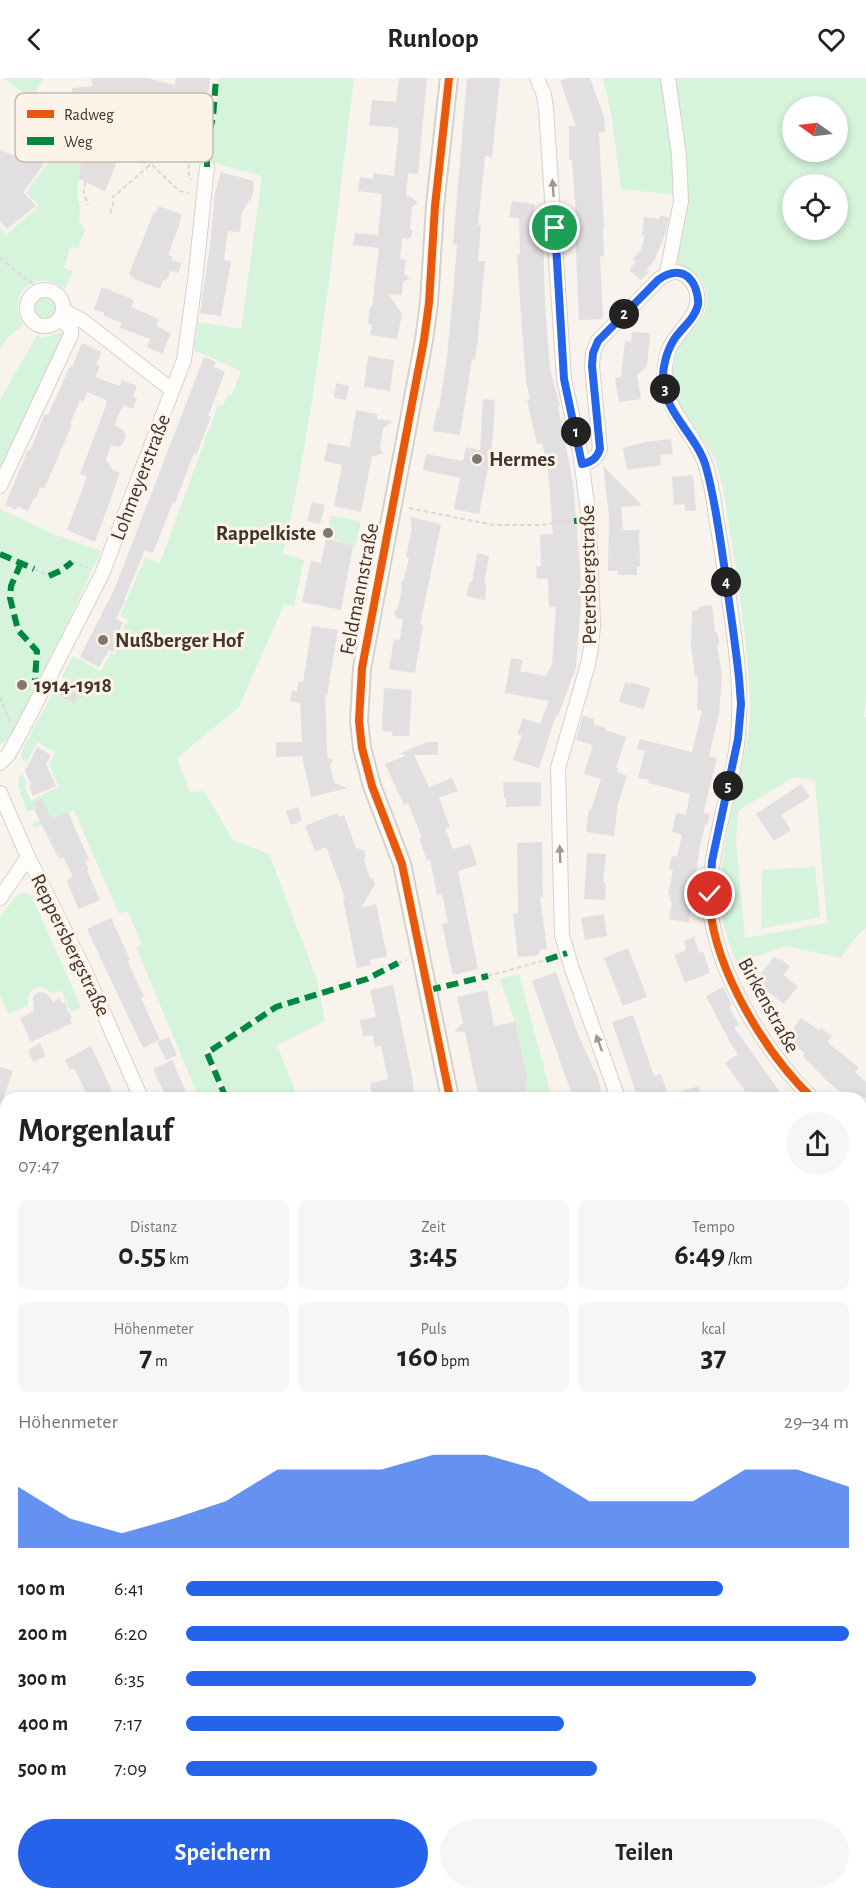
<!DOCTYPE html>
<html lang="de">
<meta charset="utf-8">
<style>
body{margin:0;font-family:"Alegreya Sans",sans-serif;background:#f6f6f6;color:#222;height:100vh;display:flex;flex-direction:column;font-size:22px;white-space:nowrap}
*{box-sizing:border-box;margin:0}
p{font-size:20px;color:#767676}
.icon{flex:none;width:33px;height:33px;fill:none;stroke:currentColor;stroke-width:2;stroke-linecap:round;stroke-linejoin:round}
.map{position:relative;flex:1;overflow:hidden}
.sheet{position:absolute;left:0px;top:1014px;width:867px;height:808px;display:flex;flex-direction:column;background:#fff;border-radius:18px 18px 0 0;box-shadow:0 3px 9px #0003}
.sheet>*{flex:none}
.needle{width:39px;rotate:284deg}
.buttons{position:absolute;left:782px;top:18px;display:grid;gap:12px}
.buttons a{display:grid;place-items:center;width:66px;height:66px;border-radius:50%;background:#fff;box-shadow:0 3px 9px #0003;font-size:30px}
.pin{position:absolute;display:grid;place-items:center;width:51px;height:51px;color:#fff;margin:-26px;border:3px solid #fff;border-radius:50%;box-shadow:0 2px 6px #0007}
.km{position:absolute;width:30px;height:30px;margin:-15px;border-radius:50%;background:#222;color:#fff;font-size:16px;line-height:30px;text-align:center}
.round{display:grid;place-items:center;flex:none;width:63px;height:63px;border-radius:32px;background:#f6f6f6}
.overview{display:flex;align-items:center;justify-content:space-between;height:102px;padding:0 18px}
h1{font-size:33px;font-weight:700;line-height:45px}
.stats{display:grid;grid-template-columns:repeat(3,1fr);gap:9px;height:102px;padding:6px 18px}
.stats div{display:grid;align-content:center;border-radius:9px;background:#f6f6f6;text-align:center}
.stats b{font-size:30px;font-weight:700}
.stats small{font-size:16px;font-weight:400}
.stats p{font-size:16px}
.chart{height:168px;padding:12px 18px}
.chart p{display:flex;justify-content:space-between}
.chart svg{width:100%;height:108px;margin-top:6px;fill:#2563eb;opacity:.7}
.button{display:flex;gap:12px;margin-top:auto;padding:12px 18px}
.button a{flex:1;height:69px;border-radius:36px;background:#2563eb;color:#fff;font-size:24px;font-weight:700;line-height:69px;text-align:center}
.button a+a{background:#f6f6f6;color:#222}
ul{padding:0 18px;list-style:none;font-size:20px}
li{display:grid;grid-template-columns:96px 72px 1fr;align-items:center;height:45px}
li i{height:15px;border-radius:8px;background:#2563eb}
header{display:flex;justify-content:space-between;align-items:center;height:78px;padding:0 18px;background:#fff;font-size:27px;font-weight:700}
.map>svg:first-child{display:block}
.green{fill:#d5f4db;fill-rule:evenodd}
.building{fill:#e2dfe1}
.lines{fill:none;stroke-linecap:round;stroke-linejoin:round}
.service-casing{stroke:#d8d0c9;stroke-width:10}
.minor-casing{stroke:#d8d0c9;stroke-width:16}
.tertiary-casing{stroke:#d8d0c9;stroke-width:20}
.path{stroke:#dad8d6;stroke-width:2;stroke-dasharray:4.5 3;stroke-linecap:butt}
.service{stroke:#fefdfc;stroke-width:7}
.minor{stroke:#fefdfc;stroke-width:14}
.tertiary{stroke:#fefdfc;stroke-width:16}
.quiet{stroke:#00873e;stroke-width:6;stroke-dasharray:12 6;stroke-linecap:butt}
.cycleway-casing{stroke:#fef3e8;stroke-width:11}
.cycleway{stroke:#e8590c;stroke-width:8}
.oneway{fill:#9f9994}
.route-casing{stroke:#fff;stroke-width:12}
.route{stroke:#2563eb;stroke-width:8}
.poi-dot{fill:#81786f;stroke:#fef3e8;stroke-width:2}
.labels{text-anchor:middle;stroke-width:6;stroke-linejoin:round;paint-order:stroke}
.poi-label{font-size:21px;font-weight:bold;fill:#40352b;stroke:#fef3e8;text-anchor:start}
.street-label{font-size:21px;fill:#40352b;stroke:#fef3e8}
.key{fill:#fef3e8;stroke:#c5baaf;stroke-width:1.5}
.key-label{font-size:16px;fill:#40352b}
</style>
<header><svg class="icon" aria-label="back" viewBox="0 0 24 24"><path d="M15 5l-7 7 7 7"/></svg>Runloop<svg class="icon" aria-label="heart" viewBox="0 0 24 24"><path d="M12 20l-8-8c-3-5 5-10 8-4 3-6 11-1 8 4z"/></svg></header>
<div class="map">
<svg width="866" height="1822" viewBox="0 0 866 1822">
<rect width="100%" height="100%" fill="#f9f3ed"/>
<g class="green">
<polygon points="4,0 43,0 32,21"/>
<path d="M219,0H354C334,159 318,320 283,476L304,482L294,528L284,526L239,629L177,680L190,714L204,713L233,762L269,776L317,902L325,943L277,967L298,1020H228L210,975L255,945L253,941L204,974L223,1020H199L136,869L142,866L127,833L119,836L74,732L34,750L32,746L50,737L45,726L27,734L18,708L19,699L22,695L27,706L25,709L31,722L59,709L49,687L55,674L37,664L27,684L22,681L21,676L24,668L53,615L74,626L81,613L67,605L62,599L73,578L101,593L111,575L114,577L121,563L118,561L128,542L120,538L145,480L160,485L218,327L223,328L228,316L232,317L241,293L194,272L198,244L241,251L262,98L211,84Z"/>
<path d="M603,0H866V620L864,639H866V850L854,861L841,880L786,868L736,885C728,863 720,840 720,815C720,777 734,728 741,690C746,668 752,644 750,622C747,568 740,514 731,460C727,436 723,402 714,380C703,355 675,334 673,305C672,296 673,286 676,278C684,252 714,242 705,211C701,195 690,190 676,186L687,118L621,111L612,40ZM792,28H837V74H792ZM792,106H837V152H792ZM794,699L815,702L827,845L745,860L736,763L738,733Z"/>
<path d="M54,77L81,86L77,114L80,129L79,142L85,152L78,170L70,169L64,190L73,193L65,211C36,189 5,215 23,247L7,260L0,271V150L6,157L39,128L26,114Z"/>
<circle cx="45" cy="230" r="10"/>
<polygon points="61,254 64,256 0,394 0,322 37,257 42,260"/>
<polygon points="0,431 51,455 101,473 68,544 14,651 8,661 0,666"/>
<polygon points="331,437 361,444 355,469 340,465 340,463 334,461 334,459 327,457"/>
<polygon points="815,789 820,839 761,851 762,792"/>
<path d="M27,815L32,819L81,929L71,934L61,912L52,916C42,903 25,911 28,927L9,936L0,918V839L16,818L20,816Z"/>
<polygon points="519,896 552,1020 528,1020 525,1003 528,1002 515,944 500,901"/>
</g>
<g class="building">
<polygon points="91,0 147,0 175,7 176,0 210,0 206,34 175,30 175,34 170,33 169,40 161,38 161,41 131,36 128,19 108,21 100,71 119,78 105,113 79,101 81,84 53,74 23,114 36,128 7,151 0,143 0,72 22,81 48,49 50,31 65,37 75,26 72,10 93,8"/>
<polygon points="399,0 427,0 418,96 408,95 406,118 411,119 418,125 412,129 410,151 413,153 410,161 402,160 400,181 406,182 404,196 410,200 403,204 402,217 388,216 402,236 397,261 370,257 372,247 368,246 370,229 372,229 379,170 353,167 355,155 378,157 382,116 358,113 360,99 373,101 374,95 394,98 399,50 369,47 372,22 396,24"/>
<polygon points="467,0 500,0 492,79 485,78 478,147 481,147 478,183 485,183 478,260 475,282 472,281 460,357 433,353 437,331 439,331 447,278 452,227 457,167 453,166"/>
<polygon points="568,0 590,0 604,39 605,54 599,55 604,150 603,151 604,178 600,179 603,241 579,242 575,152 577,152 572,83 569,81 569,48 576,48 560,3"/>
<polygon points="221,94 254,103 253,117 242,134 240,154 228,153 224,182 231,183 221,238 200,235 210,168 215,115"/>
<polygon points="512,123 535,126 531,153 535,153 535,156 543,155 545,227 550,291 560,328 558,328 573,405 580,487 581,525 576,589 558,638 556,637 539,690 513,682 522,657 517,656 523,640 540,646 549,623 505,615 511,580 523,582 520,593 546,598 552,586 556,529 549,529 548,500 537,501 536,489 541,488 540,457 553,456 548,391 542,365 537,366 527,322 530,321 526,303 518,195 517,176 520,176 519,140 509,139"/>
<polygon points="159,128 182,137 179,145 180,145 168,177 172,178 171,182 182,185 178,195 171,193 166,203 163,202 160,211 136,202 129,196 154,134 156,135"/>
<polygon points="660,138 669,139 666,154 654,183 646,192 649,194 641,202 629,192 636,184 633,181 641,172 645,158 642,157 644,139 659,141"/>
<polygon points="102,209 134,222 131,229 159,241 156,248 171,255 162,276 147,269 150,261 120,250 122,245 104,238 104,235 94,231"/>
<polygon points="632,254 650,255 647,288 637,297 641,321 619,324 615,300 621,299 625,263 631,264"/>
<polygon points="82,265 102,274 96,287 100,288 95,299 120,308 122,302 137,308 133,319 137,320 133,331 123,327 114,347 123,352 126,358 122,367 118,369 111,367 106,382 113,392 120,395 95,464 67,452 87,399 80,396 107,325 106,322 87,314 83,324 80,322 70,346 72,347 44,411 40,409 36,420 34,419 28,433 17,428 16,432 5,427 28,372 30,373 45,336 48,337 70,288 72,289"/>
<polygon points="368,278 394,282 390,313 364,309"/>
<polygon points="204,279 216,284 214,289 225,294 208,338 211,339 196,377 194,375 175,425 173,424 153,475 145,472 124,522 125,523 116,541 123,545 115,560 119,563 113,574 109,572 99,589 80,579 115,510"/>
<polygon points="336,305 349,308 346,322 334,320"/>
<polygon points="483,321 495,322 492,369 479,436 454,431 460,400 423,392 426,376 463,383 466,369 480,372"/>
<polygon points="356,332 377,336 377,341 393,343 383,350 380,370 383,375 375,378 372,378 361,434 334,428 342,387 324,383 328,365 350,369"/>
<polygon points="671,361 673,376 660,377 661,387 627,392 623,370 646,364"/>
<polygon points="603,388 642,427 621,429 623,452 639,452 640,488 637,488 637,497 618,497 618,493 608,493 609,437"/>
<polygon points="693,397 696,433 685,433 685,426 674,427 672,399"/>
<polygon points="312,424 325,427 320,446 307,443"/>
<polygon points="410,439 441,446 420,547 423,547 415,595 389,591 394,561 400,562 403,541 397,540 394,535 398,530 402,510 401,505 404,501 409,480 406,479 412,450"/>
<polygon points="326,460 353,468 341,532 302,524 311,483 321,485"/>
<polygon points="477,475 489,478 484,506 486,507 485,522 466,518 470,503 472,504"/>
<polygon points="712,527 715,554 717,554 718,560 719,567 717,567 722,597 719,636 709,678 717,680 703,735 710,736 707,747 705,746 699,774 689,845 669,841 672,824 670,824 671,817 668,817 673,792 669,791 672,778 677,779 682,757 672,754 676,735 686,737 690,716 648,705 649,702 638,700 645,673 637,671 640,661 692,674 702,633 697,632 698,598 695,599 691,568 692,533 699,532 698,529"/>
<polygon points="312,548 338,552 327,617 325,617 327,673 328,680 333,682 330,687 334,705 348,710 311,719 302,678 276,679 276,664 302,664 300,625 290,623 292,613 297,613 298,604 303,604"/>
<polygon points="625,604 630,606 631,604 650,610 644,631 619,624"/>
<polygon points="67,605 81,613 74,626 59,618"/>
<polygon points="384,610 412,612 409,658 392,658 393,654 382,653"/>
<polygon points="583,637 594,641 594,647 606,650 605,652 626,659 616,690 618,690 617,694 627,698 618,726 614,758 586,754 589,731 591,732 601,701 584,696 593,667 576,662"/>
<polygon points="427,664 438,664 438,677 414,677 429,709 452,700 458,713 439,720 450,749 445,750 453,771 470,766 477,787 458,793 478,891 453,897 442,846 448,845 442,816 437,817 430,781 427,782 419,761 422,760 408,725 404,727 385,686 407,677 399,676"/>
<polygon points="37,669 51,677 46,686 56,708 33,718 29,709 31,706 25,693"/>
<polygon points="503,704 541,704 541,728 506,729 506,720 504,720"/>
<polygon points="801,706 810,719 781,737 791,752 774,763 756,736"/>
<polygon points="42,721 52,741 68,734 89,782 85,783 89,792 87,793 100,822 79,831 66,802 73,799 63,779 59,781 34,731 36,730 33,725"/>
<polygon points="298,729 302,743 291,747 286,733"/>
<polygon points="337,735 339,739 344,737 356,770 364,772 366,778 364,782 370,800 373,801 375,806 361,830 376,826 387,878 370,882 371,887 357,890 343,821 345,820 338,801 326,769 315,773 305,748"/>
<polygon points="542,764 543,819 540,819 547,871 539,872 539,877 518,879 513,836 518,835 517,765"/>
<polygon points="587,775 606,776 603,805 606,805 605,822 584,821"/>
<polygon points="604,836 607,858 585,862 581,840"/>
<polygon points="111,840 130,882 127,883 144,918 141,920 160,962 143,970 87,851"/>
<polygon points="694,859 699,875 703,873 710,895 685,905 674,877 686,872 684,863"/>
<polygon points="628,870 647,919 623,928 604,880"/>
<polygon points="774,879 778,882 779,880 790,888 783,897 798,908 784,926 754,904"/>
<polygon points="556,894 579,959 598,1000 603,1020 573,1020 532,903"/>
<polygon points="393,907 412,998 415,1020 373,1020 370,1005 388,1001 381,968 375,969 373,957 363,959 360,942 376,939 370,912"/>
<polygon points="723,909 732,927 729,928 739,947 734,949 784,1020 749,1020 743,1012 744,1011 725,985 738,976 730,964 706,918"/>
<polygon points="487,912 494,948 515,944 528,1003 525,1003 527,1015 506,1020 479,1020 465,954 454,953 463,945 457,919"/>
<polygon points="42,914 47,916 53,924 60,920 62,925 66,925 67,932 72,939 70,942 72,945 31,964 20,940 34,933 33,919 37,915"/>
<polygon points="633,937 654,998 661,996 667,1014 649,1020 638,1020 612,944"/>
<polygon points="801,940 819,952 821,950 832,958 827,964 859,990 855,994 866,1004 866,1020 848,1020 826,1002 803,978 805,975 786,961"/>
<polygon points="169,959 177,977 166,982 157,964"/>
<polygon points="40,965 46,978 33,984 28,972"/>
<polygon points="91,968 99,985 115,1020 89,1020 74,990 70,992 65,982"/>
<polygon points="172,982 189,1020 167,1020 153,991"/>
<polygon points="0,989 13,993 2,1024 0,1024"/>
<polygon points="698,1008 702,1020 668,1020 668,1018"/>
</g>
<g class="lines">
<g class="service-casing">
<polyline id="service" points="861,1527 866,1527"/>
</g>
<g class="minor-casing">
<g id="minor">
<polyline points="537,0 544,17 546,30 564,301 580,373 589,442 593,547 591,570 588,586 558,690 562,857 571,888 618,1020"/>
<polyline points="667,195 681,123 679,77 668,0"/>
<circle cx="45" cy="230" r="18"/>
<polyline points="63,232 83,243 172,312"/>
<path d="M582,386C592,384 597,380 600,371L592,288L593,275L598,263L658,202C666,196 674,191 683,196C689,199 692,203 695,209C707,238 673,252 667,277C655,329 689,343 705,385C711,402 714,422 716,439C721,466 725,494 729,521C736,567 742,611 738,658C734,700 719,741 713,783C710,798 709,814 710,829C716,894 766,976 812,1020"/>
<polyline points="0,408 71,257 71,251 60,240"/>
<polyline points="0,685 8,677 22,652 102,496 184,282 195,203 207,89"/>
<polyline points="0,715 28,779 85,893 141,1020"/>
<polyline points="0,820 28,779"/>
<polyline points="861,1050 866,1052"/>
<polyline points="0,1131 6,1134"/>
<polyline points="861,1242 866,1246"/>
<polyline points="0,1665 6,1668"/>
<polyline points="861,1769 866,1765"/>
<polyline points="284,1816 292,1822"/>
<polyline points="568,1822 573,1816"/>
</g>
</g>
<g class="tertiary-casing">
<g id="tertiary">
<polyline points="449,0 435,128 429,225 424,262 362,590 359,643 362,670 372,708 402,786 450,1020"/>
<polyline points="0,1475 6,1460"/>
<polyline points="534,1816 541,1822"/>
<polyline points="793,1822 799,1816"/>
</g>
</g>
<g class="path">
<polyline points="163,41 201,47 202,49 199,77"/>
<polyline points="187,57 192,54 196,58 193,63 190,63"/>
<path d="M140,68L137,64L140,53C153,41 174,49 187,57V60L190,63L188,73L189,99L191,102"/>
<polyline points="106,70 150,87"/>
<polyline points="152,87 179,113 189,115"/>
<polyline points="85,104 84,114 88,127"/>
<polyline points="110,135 113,128 113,119 150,87 171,50"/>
<polyline points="0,180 32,205 39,213"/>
<polyline points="409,430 494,447 537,447 574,443"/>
<polyline points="72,484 88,490"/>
<polyline points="34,491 49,498"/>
<polyline points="0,619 10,644"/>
<polyline points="398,885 407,882"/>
<polyline points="488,898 546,882"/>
<polyline points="0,1376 6,1379"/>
<polyline points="863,1741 866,1739"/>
</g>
<use href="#service" class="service"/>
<use href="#minor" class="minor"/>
<use href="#tertiary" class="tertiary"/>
<g class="quiet">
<polyline points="207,89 207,63 213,40 216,0"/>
<polyline points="574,443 589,442"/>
<polyline points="0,476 34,491"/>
<polyline points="21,485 11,508 10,520 18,552 37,573 35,601 42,613"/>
<polyline points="49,498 62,492 72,484"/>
<polyline points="546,882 567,875"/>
<polyline points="429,912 488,898"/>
<polyline points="226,1020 207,975 276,929 367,901 398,885"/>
<polyline points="861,1742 863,1741"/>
<polyline points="85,1822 88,1816"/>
</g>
<g class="cycleway-casing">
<g id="cycleway">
<polyline points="449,0 435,128 429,225 424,262 362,590 359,643 362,670 372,708 402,786 450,1020"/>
<path d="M582,386C592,384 597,380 600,371L592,288L593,275L598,263L658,202C666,196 674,191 683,196C689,199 692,203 695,209C707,238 673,252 667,277C655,329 689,343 705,385C711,402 714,422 716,439C721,466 725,494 729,521C736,567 742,611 738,658C734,700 719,741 713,783C710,798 709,814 710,829C716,894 766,976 812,1020"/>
</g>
</g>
<use href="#cycleway" class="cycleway"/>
</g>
<defs><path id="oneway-solid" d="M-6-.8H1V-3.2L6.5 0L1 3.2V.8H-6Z" transform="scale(1.5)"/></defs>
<g class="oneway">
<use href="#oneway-solid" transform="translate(553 110) rotate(-94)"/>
<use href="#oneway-solid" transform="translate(560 776) rotate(-92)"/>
<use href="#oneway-solid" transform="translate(599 965) rotate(-110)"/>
</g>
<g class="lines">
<g class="route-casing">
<path id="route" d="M555,150L564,301L582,386C592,384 597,380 600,371L592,288L593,275L598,263L658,202C672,192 687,191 695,209C697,215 699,220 698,227C695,240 683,249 675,260C667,272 662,289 663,304C666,336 697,358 706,389C715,421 719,454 724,487C729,525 735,562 739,600L741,626L738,661L712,783L710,816"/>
</g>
<use href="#route" class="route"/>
</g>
<g class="poi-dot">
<circle cx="477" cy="381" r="6"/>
<circle cx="328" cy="455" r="6"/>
<circle cx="103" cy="562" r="6"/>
<circle cx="22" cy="607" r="6"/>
</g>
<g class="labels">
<g class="poi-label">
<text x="489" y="388">Hermes</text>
<text x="316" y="462" text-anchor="end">Rappelkiste</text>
<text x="115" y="569">Nußberger Hof</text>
<text x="34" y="614">1914-1918</text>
</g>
<g class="street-label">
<text transform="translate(140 399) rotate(-69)" y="7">Lohmeyerstraße</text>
<text transform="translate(588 497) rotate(-91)" y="7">Petersbergstraße</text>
<text transform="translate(359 511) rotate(-79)" y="7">Feldmannstraße</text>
<text transform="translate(71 867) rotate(64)" y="7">Reppersbergstraße</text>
<text transform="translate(769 927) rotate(61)" y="7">Birkenstraße</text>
</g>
</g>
<rect x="15" y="15" width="198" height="69" rx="9" class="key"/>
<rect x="27" y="32" width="27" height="8" fill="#e8590c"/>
<rect x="27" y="59" width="27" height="8" fill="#00873e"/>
<g class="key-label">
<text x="64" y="42">Radweg</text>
<text x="64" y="69">Weg</text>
</g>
</svg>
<div class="buttons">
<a><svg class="needle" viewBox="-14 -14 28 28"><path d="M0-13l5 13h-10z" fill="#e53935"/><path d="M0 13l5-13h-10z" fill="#767676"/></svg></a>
<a><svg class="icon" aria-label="locate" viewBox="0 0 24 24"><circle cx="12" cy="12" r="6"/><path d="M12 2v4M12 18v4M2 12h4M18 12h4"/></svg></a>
</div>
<div class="pin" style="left:555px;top:150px;background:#1e9e55"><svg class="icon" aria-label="arrive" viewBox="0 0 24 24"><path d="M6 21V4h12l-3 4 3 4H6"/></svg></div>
<div class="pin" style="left:710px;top:816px;background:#d93025"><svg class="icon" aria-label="check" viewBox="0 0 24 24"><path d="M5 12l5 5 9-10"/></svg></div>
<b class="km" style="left:576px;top:354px">1</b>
<b class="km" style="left:624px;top:236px">2</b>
<b class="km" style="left:665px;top:311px">3</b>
<b class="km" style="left:726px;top:504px">4</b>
<b class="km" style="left:728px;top:708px">5</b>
<section class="sheet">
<div class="overview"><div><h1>Morgenlauf</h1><p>07:47</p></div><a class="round"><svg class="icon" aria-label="share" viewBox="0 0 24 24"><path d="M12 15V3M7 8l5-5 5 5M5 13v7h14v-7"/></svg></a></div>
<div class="stats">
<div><p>Distanz</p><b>0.55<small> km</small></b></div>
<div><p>Zeit</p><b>3:45</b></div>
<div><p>Tempo</p><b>6:49<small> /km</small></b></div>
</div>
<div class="stats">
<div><p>Höhenmeter</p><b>7<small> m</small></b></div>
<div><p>Puls</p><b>160<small> bpm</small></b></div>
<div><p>kcal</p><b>37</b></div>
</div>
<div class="chart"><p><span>Höhenmeter</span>29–34 m</p>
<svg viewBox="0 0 160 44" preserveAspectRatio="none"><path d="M0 44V19L10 32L20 38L30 32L40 25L50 12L60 12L70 12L80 6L90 6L100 12L110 25L120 25L130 25L140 12L150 12L160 19V44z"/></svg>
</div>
<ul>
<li><b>100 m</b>6:41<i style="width:81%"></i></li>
<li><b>200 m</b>6:20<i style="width:100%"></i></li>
<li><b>300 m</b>6:35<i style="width:86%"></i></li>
<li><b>400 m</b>7:17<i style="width:57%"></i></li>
<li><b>500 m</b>7:09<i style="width:62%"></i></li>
</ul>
<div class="button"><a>Speichern</a><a>Teilen</a></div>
</section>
</div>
